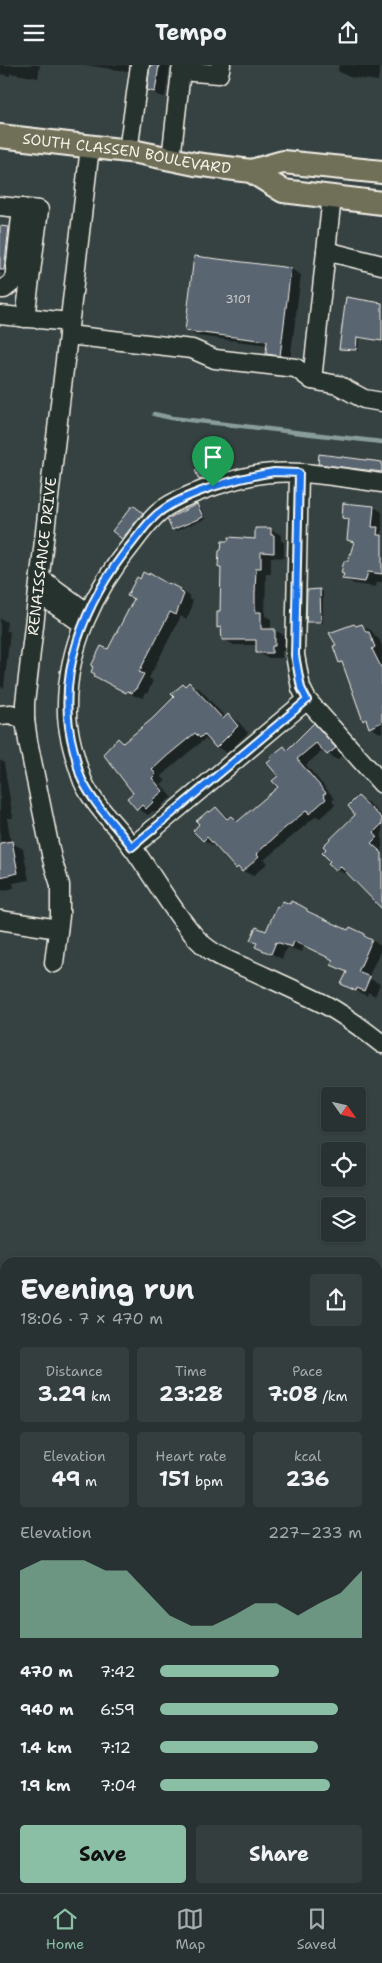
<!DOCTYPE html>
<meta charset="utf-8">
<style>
body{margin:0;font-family:"Shantell Sans",sans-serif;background:#343e3e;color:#f1f3f6;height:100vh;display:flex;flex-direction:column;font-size:19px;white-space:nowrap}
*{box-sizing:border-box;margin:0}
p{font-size:16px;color:#a5aaac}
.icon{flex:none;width:28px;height:28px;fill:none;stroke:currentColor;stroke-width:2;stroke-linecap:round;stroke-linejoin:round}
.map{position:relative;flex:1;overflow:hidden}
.side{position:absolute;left:0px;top:1192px;width:382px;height:636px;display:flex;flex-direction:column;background:#283232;border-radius:15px 15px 0 0;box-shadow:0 1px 4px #0004,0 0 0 1px #444d4d}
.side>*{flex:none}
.needle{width:32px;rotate:124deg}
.buttons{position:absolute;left:321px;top:1022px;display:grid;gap:10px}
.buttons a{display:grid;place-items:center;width:45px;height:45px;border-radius:5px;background:#283232;box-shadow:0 1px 4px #0004,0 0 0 1px #444d4d;font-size:25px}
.pin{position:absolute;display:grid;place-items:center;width:42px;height:42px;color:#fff;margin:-51px -21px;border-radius:50% 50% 50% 0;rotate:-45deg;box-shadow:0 0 5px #0007}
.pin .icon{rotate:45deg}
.round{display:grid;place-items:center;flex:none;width:52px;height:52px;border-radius:5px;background:#343e3e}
.head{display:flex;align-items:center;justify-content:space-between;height:85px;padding:0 20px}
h1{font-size:28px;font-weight:700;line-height:38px}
.figures{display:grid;grid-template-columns:repeat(3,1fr);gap:8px;height:85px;padding:5px 20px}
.figures div{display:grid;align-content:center;border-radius:5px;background:#343e3e;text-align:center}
.figures b{font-size:21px;font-weight:700}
.figures small{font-size:14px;font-weight:400}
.figures p{font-size:14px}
.chart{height:140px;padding:10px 20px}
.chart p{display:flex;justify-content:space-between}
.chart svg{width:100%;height:90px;margin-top:5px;fill:#8abfa5;opacity:.7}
.cta{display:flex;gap:10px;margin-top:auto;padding:10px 20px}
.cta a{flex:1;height:58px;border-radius:5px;background:#8abfa5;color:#111;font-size:20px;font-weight:700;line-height:58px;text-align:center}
.cta a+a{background:#343e3e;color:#f1f3f6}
ul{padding:0 20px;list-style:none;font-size:16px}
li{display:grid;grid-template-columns:80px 60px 1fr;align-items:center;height:38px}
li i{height:12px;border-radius:6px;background:#8abfa5}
header{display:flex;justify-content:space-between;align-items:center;height:65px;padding:0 20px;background:#283232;font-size:22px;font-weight:700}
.tabs{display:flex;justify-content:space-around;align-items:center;height:70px;border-top:1px solid #444d4d;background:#283232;font-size:14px;color:#a5aaac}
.tabs a{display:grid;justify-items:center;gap:2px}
.tabs .active{color:#8abfa5}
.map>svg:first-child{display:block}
.water{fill:#426766;stroke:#899e9a}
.shadow{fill:#0007}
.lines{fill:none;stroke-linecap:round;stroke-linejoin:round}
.stream{stroke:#899e9a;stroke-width:4.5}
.building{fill:#5a6572;stroke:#f4f1e8}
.minor-casing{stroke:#f4f1e8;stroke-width:21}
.major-casing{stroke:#f4f1e8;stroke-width:26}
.minor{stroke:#26332d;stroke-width:18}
.major{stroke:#706f59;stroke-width:22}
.route-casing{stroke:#fff;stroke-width:10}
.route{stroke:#1a73e8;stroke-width:6}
.labels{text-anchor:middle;stroke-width:4;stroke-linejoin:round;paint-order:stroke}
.number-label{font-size:12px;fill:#cececa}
.street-label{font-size:15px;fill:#f4f1e8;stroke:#26332d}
</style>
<header><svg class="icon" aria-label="menu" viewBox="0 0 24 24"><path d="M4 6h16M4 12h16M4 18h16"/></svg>Tempo<svg class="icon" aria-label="share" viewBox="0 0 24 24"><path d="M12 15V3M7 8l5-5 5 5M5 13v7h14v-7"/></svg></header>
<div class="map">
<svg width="382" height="1828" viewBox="0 0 382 1828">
<rect width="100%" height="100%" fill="#364242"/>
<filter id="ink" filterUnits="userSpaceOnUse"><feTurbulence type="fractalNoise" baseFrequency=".02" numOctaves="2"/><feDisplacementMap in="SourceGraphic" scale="10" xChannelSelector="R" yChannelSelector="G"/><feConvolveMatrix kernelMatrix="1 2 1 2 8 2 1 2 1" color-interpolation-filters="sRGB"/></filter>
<g filter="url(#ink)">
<polygon class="water" points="217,1824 265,1824 262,1828 224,1828"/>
<g class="shadow">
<polygon points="0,0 40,0 38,13 10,8 10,11 0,9"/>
<polygon points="84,0 142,0 140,8"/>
<polygon points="151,0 170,0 165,32 159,31 149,25"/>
<polygon points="339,0 380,0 378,16 349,12 338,6"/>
<polygon points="0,162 9,163 19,169 15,210 0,208"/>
<polygon points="291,204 301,210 290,296 277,294 267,288 268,280 197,271 186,265"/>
<polygon points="382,239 382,276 359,273 358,286 340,283"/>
<polygon points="224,394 227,396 231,407 203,416 200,414"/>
<polygon points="319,398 382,398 382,408 322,400"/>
<polygon points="197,440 200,442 205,454 176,466 173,464"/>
<polygon points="374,442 382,447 382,517 377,517 376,522 354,519 344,513 355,478 348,475 350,457 343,452"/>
<polygon points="136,443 145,451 126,475 114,466"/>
<polygon points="270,464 281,470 281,476 284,477 284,493 271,492 271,509 266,509 265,551 271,554 271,565 275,565 285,571 285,586 282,586 282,593 268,593 257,587 257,580 234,580 223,574 223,564 218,562 222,547 222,503 219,501"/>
<polygon points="169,519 190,531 189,533 193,536 191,541 192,542 186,555 181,551 149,613 153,616 147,629 145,628 143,633 137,631 137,632 106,617 109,586"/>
<polygon points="320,526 323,527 323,558 311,558 308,556"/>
<polygon points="0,553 7,557 6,565 10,567 4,623 0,622"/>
<polygon points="362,560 372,566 375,571 379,574 382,581 382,667 380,668 370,662 368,658 364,655 345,600 340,598 357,562"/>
<polygon points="190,619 200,624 226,653 228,651 238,656 248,668 227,688 217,682 212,677 211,678 205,674 178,696 161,711 166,716 161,719 172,732 161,741 163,743 157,748 153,746 148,750 138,744 118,674 124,678 153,655"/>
<polygon points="314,660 324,666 344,689 337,695 323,685 306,700 335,734 332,735 335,740 320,753 316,751 295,769 264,795 268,798 253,811 237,803 215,779 213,781 204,775 195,766 217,743 230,754 239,757 280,722 284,683 289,685"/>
<polygon points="0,695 4,698 13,753 7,753 11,777 23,784 29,815 13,818 14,823 0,826"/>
<polygon points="358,732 369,738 382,751 382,842 348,808 347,810 336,804 357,750"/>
<polygon points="307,845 349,866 350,863 365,870 382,882 368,913 380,919 375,931 368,927 367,931 352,924 348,907 334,895 304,881 302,887 287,882 282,894 256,881 258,879 251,875 267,868"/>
<polygon points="0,1297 5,1297 5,1333 1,1332 0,1340"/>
<polygon points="5,1525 5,1546 2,1544"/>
<polygon points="1,1571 5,1574 5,1636 0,1643"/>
<polygon points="5,1699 5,1772 0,1780 0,1707"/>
<polygon points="43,1824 103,1824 100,1828 41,1828"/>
</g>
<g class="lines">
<polyline class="stream" points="154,349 172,353 382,377"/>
</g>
<g class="building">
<polygon points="150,0 159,0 155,27 147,25"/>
<polygon points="0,161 9,162 4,205 0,205"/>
<polygon points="194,191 291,203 280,291 266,289 267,276 185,266"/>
<polygon points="346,232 382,238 382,276 357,272 356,285 339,284"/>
<polygon points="319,389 382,397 382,407 318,399"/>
<polygon points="224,393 229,406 199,415 195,405"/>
<polygon points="343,438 374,441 372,462 378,462 377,470 382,470 382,509 368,507 365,517 342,514 344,509 341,508 344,496 348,496 354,477 347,475 349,454 342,453"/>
<polygon points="197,439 203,452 172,465 167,454"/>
<polygon points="133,440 143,448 122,474 112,466"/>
<polygon points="255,463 271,463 271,470 274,470 274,488 261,487 261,503 256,503 255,529 255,547 261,547 261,564 275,564 275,581 272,581 272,588 256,588 256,575 222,575 221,562 217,563 217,546 220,546 221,502 218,502 219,486 221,485 222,476 228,476 229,472 255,474"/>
<polygon points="143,507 149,510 149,508 168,519 169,518 180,524 179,526 184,529 176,550 170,547 139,607 144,609 136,624 135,624 132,628 127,626 126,628 94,611 95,609 91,607 93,602 91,601 101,581 108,584 134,534 127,531 137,512 140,514"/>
<polygon points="320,524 321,557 306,557 307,525"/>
<polygon points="354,559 356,561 362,559 366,567 369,567 375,582 372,584 382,604 382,657 369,663 366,654 363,656 342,597 339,598 333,581 336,580 329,568"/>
<polygon points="189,617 223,654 228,649 238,661 216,683 204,669 200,673 195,668 167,691 152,705 156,709 152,713 163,726 152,735 153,737 146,744 142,740 137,745 127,733 133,728 103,689 118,673 123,678 152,654 174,632 171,629 183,619 185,621"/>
<polygon points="314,658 336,683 327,690 316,678 297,694 326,728 323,729 326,734 309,749 307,745 285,763 256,789 259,792 242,807 238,802 236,804 207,772 203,776 193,766 199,759 196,756 208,746 210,747 216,742 227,754 231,751 237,757 278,722 272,716 278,711 267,698 272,694 270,692 284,681 287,685"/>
<polygon points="358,731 382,753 382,759 374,767 377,772 371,778 382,788 382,844 340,801 336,805 328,798 330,796 322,788 326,784 323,781 355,750 348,741"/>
<polygon points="12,776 18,808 0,812 0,778"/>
<polygon points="283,836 290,839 291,836 300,840 307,844 307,846 348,865 350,862 365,869 364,871 372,875 358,907 370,912 364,926 357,923 356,926 341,919 347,907 331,900 333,895 294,876 292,882 276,877 271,889 255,882 257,878 250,875 256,862 266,866 277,841 279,842"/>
</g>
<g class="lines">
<g class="minor-casing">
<g id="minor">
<polyline points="128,86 140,0"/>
<polyline points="171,94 181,6 219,9 221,0"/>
<polyline points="332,131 312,315 338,320 364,334 382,337"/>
<polyline points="0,141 39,145 25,253"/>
<polyline points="326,186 382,200"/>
<polyline points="0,224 4,224 14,216 22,143"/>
<polyline points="0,250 69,257"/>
<polyline points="68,270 192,284 215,294 296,303 312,315"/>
<polyline points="299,409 295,590 301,623 307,635 382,719"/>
<path d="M382,418C340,413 293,402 251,411C227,416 183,430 163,444C151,453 141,467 132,479C94,525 67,582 67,642C66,664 74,690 81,711C88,735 118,762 133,783C153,811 170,842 192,868C207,888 229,896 251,905C275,916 300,927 324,939C345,950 363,964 382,979"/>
<polyline points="40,513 88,548"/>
<polyline points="38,528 83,559"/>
<polyline points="0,650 11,649 25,655"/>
<polyline points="132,782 307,635"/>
<polyline points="0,855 58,864"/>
<path id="s1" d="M54,898L60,851V820L52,794L28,676L25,655V638L90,82"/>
<polyline points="0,1371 5,1372"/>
<polyline points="0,1828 5,1820"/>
</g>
</g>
<g class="major-casing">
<g id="major">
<path id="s2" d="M0,71L137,87L195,99L251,106L283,126L382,138"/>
<polyline points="251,106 283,97 382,107"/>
</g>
</g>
<use href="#minor" class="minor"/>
<use href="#major" class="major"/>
</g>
</g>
<g class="lines" filter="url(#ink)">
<g class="route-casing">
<path id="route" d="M274,407L299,408L295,590L301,623L307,635L132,782C116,761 94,740 82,715C78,707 77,696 74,686C53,611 85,535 133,477C142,466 151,452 164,444C191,426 242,412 274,407Z"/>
</g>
<use href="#route" class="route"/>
</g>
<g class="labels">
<g class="number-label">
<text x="238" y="238">3101</text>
</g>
<g class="street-label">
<text dy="5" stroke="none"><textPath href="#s2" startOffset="128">SOUTH CLASSEN BOULEVARD</textPath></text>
<text dy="5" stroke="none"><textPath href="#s1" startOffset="412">RENAISSANCE DRIVE</textPath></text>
</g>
</g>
</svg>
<div class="buttons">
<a><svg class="needle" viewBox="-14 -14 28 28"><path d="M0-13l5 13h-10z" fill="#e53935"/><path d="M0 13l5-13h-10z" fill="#a5aaac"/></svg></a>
<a><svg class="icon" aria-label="locate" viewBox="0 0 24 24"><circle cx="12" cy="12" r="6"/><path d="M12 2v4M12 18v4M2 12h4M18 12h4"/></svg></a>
<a><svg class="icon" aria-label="layers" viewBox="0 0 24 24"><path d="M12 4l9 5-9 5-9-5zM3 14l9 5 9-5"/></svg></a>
</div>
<div class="pin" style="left:213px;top:422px;background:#1e9e55"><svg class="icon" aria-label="arrive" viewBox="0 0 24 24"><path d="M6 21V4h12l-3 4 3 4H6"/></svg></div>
<section class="side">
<div class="head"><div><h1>Evening run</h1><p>18:06 · 7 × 470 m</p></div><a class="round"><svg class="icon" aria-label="share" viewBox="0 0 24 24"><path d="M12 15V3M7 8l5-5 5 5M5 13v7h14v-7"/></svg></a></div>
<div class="figures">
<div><p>Distance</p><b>3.29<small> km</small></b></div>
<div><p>Time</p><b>23:28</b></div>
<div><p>Pace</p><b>7:08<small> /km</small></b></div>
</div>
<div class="figures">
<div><p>Elevation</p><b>49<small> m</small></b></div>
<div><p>Heart rate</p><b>151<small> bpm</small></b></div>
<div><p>kcal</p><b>236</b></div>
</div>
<div class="chart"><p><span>Elevation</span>227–233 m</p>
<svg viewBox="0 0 160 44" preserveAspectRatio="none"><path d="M0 44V11L10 6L20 6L30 6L40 11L50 11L60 22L70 33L80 38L90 38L100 33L110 27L120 27L130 33L140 27L150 22L160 11V44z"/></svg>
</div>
<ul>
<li><b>470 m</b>7:42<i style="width:59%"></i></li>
<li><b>940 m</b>6:59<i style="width:88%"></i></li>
<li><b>1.4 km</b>7:12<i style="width:78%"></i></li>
<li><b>1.9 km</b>7:04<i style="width:84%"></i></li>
</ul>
<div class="cta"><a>Save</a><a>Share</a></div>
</section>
</div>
<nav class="tabs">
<a class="active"><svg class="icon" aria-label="home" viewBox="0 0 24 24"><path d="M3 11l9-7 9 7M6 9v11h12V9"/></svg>Home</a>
<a><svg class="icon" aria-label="map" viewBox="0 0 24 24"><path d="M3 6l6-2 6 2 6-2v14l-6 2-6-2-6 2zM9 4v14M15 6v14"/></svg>Map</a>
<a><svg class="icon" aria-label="saved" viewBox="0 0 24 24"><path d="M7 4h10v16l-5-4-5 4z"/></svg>Saved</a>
</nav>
